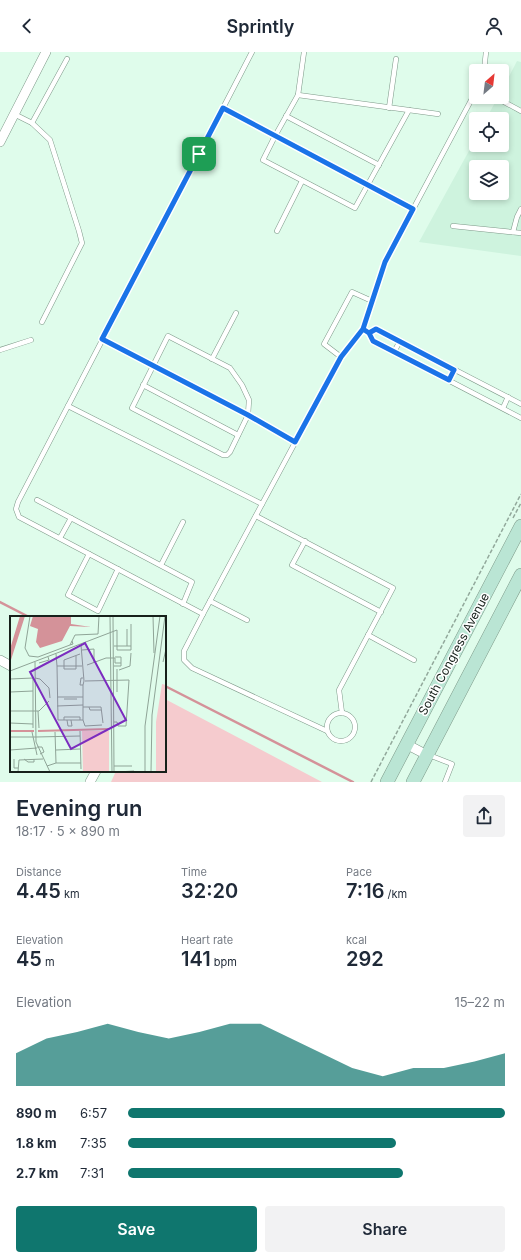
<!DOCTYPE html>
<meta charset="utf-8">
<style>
body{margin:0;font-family:Inter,sans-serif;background:#f2f2f3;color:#1f2937;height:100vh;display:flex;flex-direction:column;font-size:15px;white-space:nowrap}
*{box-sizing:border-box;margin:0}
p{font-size:13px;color:#747a83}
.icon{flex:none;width:22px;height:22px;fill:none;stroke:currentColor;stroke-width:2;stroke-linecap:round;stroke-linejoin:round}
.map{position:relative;height:730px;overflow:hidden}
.sheet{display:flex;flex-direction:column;background:#fff;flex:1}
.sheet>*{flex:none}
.needle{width:26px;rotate:28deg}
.controls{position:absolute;left:469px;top:12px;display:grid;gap:8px}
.controls a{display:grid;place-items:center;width:40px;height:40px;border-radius:4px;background:#fff;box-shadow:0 2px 6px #0003;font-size:20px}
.pin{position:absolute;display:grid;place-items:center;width:34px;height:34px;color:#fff;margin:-17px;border-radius:8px;box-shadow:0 2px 6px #0006}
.round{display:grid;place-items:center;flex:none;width:42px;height:42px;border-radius:4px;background:#f2f2f3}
.overview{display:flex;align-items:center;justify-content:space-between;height:68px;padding:0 16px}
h1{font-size:22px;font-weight:600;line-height:30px}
.stats{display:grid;grid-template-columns:repeat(3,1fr);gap:6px;height:68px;padding:4px 16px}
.stats div{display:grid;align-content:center}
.stats b{font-size:20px;font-weight:600}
.stats small{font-size:11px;font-weight:400}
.stats p{font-size:11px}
.chart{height:112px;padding:8px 16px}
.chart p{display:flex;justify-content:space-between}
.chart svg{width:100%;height:72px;margin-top:4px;fill:#0f766e;opacity:.7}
.cta{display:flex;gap:8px;margin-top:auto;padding:8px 16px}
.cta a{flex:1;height:46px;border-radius:4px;background:#0f766e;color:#fff;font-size:16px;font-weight:600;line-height:46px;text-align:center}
.cta a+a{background:#f2f2f3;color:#1f2937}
ul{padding:0 16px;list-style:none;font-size:13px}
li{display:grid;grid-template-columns:64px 48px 1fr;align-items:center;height:30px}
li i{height:10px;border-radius:5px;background:#0f766e}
header{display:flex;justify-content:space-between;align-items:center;height:52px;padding:0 16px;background:#fff;font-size:18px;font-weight:600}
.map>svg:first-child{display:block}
.built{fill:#cef3de;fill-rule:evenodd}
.green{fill:#f5cbce}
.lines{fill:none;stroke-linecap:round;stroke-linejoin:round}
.stream{stroke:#d49299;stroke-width:2.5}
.lane-casing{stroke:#7e9989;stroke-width:5.5}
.street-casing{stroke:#7e9989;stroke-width:10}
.secondary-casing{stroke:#7e9989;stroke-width:14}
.path{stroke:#92a89b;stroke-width:1.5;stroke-dasharray:4 2;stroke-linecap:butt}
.lane{stroke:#fff;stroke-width:4.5}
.street{stroke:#fff;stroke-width:9}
.secondary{stroke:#bae5d4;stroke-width:13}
.route-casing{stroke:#fff;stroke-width:8}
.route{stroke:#1a73e8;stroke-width:5}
.labels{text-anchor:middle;stroke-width:3;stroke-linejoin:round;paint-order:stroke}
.street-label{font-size:12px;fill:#16201a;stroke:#fff}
.inset-river{fill:none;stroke:#d49299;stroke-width:2}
.inset-road{fill:none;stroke:#8fa497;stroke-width:1}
.view{fill:#7b2cbf;fill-opacity:0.15;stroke:#7b2cbf;stroke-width:2}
.inset-edge{fill:none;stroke:#16201a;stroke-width:2}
</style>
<header><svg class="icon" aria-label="back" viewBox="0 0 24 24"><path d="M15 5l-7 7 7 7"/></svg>Sprintly<svg class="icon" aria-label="person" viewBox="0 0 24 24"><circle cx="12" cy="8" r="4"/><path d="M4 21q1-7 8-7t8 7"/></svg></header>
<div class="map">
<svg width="521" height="730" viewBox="0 0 521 730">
<rect width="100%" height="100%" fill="#dffceb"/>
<path class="built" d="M517,9L521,10V204L419,190L476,86V93H502V67H486L498,45H502V38ZM476,115H502V141H476Z"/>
<polygon class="green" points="165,647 322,730 111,730 116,719 165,719"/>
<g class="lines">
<g class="stream">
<polyline points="0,550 29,565"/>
<polyline points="165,634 353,730"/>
</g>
<g class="lane-casing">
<g id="lane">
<polyline points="252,0 223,56 275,84 263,108 355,156 409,58"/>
<polyline points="484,19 486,0"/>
<polyline points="476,39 385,210 363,277 369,281 373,289 521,366"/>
<polyline points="298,43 304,0"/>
<polyline points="495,45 521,59"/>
<polyline points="223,56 18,450 16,457 19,465 203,562 341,305"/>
<polyline points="389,56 396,7"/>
<polyline points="14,62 32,71 50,88 79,179 82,191 42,270"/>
<polyline points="286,64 379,113"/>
<polyline points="32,71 67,7"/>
<polyline points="413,157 275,84 298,43 438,62"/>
<polyline points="453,174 521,181"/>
<polyline points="277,179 302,129"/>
<polyline points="513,180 517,165 521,157"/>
<polyline points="363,277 341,305 324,292 352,240 372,249"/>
<polyline points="369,281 376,277 521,352"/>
<polygon points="168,284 230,316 242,333 249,348 248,363 230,400 227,403 223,403 132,356"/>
<polyline points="102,287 248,363 295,390"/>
<polyline points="0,298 31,288"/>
<polyline points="394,300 400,289"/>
<polyline points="212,307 236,261"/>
<polyline points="449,328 454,317"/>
<polyline points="143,333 238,383"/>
<polyline points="68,354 262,452"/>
<polyline points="503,356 508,345"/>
<polyline points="37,448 71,466"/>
<polyline points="256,464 393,536 339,638 342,661"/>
<polyline points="60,486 71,466 192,530 183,552"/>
<polyline points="305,489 292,513 381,560"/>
<polyline points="89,502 68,543 98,559 118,517"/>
<polyline points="161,513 183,470"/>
<polyline points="210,549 247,568"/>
<polyline points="203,562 184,599 184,608 192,616 327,679"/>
<polyline points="368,583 414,608"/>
<circle cx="341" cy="675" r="14"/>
<polyline points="429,703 452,712 445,730"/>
</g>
</g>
<g class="street-casing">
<g id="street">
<polyline points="0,90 46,0"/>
<polyline points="0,608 11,614"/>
<polyline points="406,692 427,703"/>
<polyline points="90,730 96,719"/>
</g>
</g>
<g class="secondary-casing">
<g id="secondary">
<polyline points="387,730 521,474"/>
<polyline points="413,730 521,523"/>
</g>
</g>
<g class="path">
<polyline points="513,466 521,451"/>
<polyline points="371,730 521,442"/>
</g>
<use href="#lane" class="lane"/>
<use href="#street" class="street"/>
<use href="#secondary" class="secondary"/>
</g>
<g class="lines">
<g class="route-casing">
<polyline id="route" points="199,102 102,287 248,363 295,390 341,305 363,277 369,281 373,289 449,328 454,318 376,277 369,281 363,277 385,210 413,157 223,56 199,102"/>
</g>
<use href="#route" class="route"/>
</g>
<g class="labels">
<g class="street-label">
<text transform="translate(454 602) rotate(-62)" y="4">South Congress Avenue</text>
</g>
</g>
<g transform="translate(10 564)">
<rect width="156" height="156" fill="#dffceb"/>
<path d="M152,68L156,69V156H146V106ZM72,115H99V156H43L73,155Z" fill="#f5cbce"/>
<path d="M10,0H15L0,47V33ZM23,0H61V8L81,11L60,10L52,25L30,32L26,26L28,13L20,10Z" fill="#d49299"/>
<path class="inset-river" d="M0,115H24M28,115L99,113"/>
<path class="inset-road" d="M20,0L15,32L19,40L28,41L60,29L63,28L62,25L60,29M100,0L102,156M103,0L104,156M143,0L144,37M121,8V34H107V30H121M117,13V30M62,25L65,19L88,18L89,0M71,29L74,65M72,34L84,33V47M46,38L47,50H54V53H66V40M70,38L54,44V50H72M25,46L26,126L40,156M153,46L156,33M29,47L39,44L38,41M77,49L96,42H105V47H111M47,50L48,104H73V69M104,50H111V41H105M107,53V76M109,54L120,50L121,37M0,55L107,14V30H104M25,62L30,63L39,72L40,82M73,62H71L70,69H73L74,65M0,63L23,62V112M75,65L119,64L116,110H108L107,106H104M0,76L23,75M47,81H73M54,83H67M47,90L73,89M73,91H91L93,107M79,91L80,94H91M0,95H29L39,85M28,95L29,112M54,104V101H70V104M57,104L58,110H62L61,104M73,104L75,110L92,109M0,107L23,108M70,115L71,153M22,116L27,139M45,116L46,147M0,121H26M26,121L70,120M27,131H32L34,136L30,138M0,134L27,132M46,134L70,133M4,143V152H8M14,143L18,146H24V143M37,150L46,147H71M104,150H122M8,156L9,144L33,143M107,156L124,155M135,156V110L150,0M141,156L142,99L155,0"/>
<path class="view" d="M75,27L116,104L61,133L20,56Z"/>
<rect width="156" height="156" class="inset-edge"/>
</g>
</svg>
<div class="controls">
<a><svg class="needle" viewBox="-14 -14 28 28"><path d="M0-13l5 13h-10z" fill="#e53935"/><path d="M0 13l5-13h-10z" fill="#747a83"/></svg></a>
<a><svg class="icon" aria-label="locate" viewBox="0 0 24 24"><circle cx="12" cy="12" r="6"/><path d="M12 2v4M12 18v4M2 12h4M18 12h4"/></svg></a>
<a><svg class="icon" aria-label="layers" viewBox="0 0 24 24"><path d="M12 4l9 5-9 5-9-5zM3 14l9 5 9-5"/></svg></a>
</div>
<div class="pin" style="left:199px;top:102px;background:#1e9e55"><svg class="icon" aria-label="arrive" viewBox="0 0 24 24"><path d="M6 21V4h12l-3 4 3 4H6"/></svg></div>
</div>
<section class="sheet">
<div class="overview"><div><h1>Evening run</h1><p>18:17 · 5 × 890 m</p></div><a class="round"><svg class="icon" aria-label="share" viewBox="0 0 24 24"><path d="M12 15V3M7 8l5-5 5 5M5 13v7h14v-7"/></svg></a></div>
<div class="stats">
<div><p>Distance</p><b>4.45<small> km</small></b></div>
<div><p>Time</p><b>32:20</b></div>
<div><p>Pace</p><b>7:16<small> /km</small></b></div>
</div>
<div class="stats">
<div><p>Elevation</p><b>45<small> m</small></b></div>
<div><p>Heart rate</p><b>141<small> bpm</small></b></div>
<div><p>kcal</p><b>292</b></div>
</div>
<div class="chart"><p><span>Elevation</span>15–22 m</p>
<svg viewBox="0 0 160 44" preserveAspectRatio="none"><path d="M0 44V24L10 15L20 11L30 6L40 11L50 15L60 11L70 6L80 6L90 15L100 24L110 33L120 38L130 33L140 33L150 29L160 24V44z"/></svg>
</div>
<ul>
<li><b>890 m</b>6:57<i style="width:100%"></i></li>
<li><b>1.8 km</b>7:35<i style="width:71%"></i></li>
<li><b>2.7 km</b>7:31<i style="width:73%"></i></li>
</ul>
<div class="cta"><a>Save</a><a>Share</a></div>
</section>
